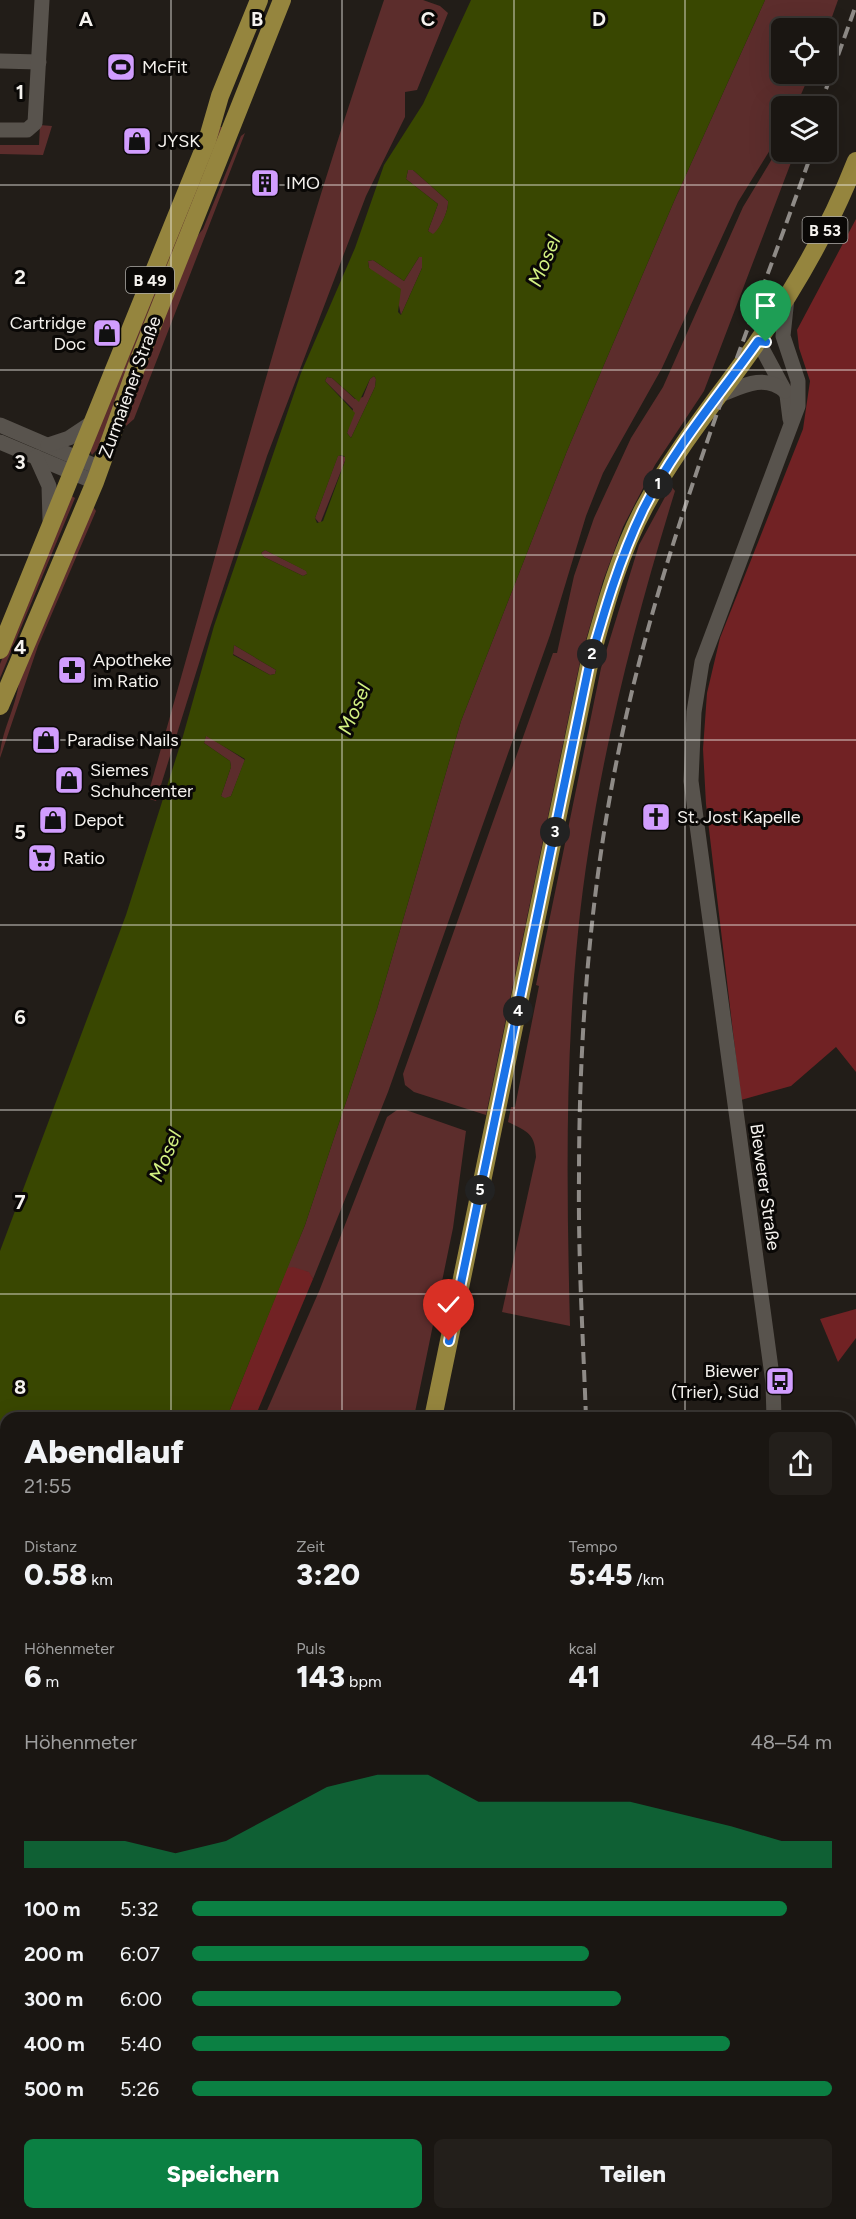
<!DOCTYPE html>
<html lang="de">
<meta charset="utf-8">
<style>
body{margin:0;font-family:Figtree,sans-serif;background:#231f1b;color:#f1f3f6;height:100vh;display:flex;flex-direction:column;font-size:22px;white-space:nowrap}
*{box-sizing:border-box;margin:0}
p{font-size:20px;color:#9f9f9f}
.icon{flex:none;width:33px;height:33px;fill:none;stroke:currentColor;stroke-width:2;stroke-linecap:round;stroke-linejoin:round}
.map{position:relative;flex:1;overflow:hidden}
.drawer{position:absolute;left:0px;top:1412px;width:856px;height:808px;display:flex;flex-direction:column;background:#1a1612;border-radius:18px 18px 0 0;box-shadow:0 6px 24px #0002,0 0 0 2px #383532}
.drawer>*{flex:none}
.tools{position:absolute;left:771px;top:18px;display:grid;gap:12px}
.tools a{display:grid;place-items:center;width:66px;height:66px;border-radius:9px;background:#1a1612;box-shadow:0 6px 24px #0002,0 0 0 2px #383532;font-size:30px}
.pin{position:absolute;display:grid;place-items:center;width:51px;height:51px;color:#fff;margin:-62px -26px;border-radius:50% 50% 50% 0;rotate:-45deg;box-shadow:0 0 6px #0007}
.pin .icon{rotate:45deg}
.km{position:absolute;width:30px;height:30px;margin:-15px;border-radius:50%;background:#222;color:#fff;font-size:16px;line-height:30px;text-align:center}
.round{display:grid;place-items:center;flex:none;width:63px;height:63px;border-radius:9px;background:#231f1b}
.summary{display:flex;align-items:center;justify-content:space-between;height:102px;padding:0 24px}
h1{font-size:33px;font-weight:800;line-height:45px}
.metrics{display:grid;grid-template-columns:repeat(3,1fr);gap:9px;height:102px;padding:6px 24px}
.metrics div{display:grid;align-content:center}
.metrics b{font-size:30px;font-weight:800}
.metrics small{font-size:16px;font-weight:400}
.metrics p{font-size:16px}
.chart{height:168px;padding:12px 24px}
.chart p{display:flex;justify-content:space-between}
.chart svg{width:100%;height:108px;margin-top:6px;fill:#0b8043;opacity:.7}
.cta{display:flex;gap:12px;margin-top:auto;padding:12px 24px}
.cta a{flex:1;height:69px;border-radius:9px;background:#0b8043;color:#fff;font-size:24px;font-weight:800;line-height:69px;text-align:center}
.cta a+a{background:#231f1b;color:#f1f3f6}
ul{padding:0 24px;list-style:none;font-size:20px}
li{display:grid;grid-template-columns:96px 72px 1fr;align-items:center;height:45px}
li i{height:15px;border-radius:8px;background:#0b8043}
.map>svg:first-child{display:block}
.green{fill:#5c2d2c}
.forest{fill:#712224}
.water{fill:#394701;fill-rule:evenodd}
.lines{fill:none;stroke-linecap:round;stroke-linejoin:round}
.stream{stroke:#394701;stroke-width:4}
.minor{stroke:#58534d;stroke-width:15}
.major{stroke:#95853e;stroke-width:18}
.rail{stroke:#8f8b87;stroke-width:4;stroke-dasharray:12 6;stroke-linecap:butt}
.route-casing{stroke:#fff;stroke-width:12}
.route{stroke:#1a73e8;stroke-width:8}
.grid{fill:none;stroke:#f5f2ee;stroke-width:1.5;stroke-opacity:0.55}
.labels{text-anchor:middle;stroke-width:6;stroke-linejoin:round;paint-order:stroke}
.shield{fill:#0a0806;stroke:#aeaca8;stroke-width:1.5}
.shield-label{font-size:16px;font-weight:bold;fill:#f5f2ee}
.poi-label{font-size:18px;fill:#f5f2ee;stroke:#0a0806;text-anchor:start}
.street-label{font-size:18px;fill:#f5f2ee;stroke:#0a0806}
.water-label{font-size:20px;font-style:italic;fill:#d3f182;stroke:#0a0806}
.grid-label{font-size:20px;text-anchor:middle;font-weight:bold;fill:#f5f2ee;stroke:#0a0806;stroke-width:6;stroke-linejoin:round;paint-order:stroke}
</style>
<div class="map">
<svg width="856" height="2219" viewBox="0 0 856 2219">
<rect width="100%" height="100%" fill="#221d18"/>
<g class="green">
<path d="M384,0H423L440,6L448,13L417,90L405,92V117L366,196L267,456L210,628L156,801L147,798C223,531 294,263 384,0Z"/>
<polygon points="765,0 838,0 827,31 782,28 782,74 810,74 809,76 796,106 782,106 781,132 738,202 662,368 603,473 586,516 550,635 388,1092 313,1279 308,1272 287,1268 305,1225 377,1009 461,721 567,451 675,199"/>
<polygon points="40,125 52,126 43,155 0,154 0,145 39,145"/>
<polygon points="219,127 224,127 100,446 92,455 90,451"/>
<polygon points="245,133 134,419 126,426 125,418 191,244 203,229 241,136"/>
<polygon points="781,144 782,152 795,152 704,391 655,465 623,527 603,581 581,657 486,1115 414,1092 405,1085 403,1074 553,653 557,653 574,576 594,518 631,438 663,387 743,207"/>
<path d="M408,170H413L448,201C449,210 440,230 433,235L428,231L438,204L406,179Z"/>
<polygon points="419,257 422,257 422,268 401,315 399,306 369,268 368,261 373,260 404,281"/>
<polygon points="374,376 376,379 375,387 351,438 347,433 353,409 325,381 327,377 332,378 355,399 363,397 370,379"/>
<polygon points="338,455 345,457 345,461 320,524 315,518"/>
<path d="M671,486L675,491C639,608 608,726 589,847C564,1005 566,1167 570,1326L502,1312L536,1157C535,1134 529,1132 508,1122L511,1107H515L539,986L536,985L601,668L639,545Z"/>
<polygon points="70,495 75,498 0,678 0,664"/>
<path d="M92,505L96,511L38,646L0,758C0,734 16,708 19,682Z"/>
<polygon points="265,550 307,571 307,574 303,576 264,557 261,553"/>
<polygon points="234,645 276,670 275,674 270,675 233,654"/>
<polygon points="206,735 245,760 231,796 225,799 221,796 231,767 230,761 204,743"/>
<polygon points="397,1110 406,1110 466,1131 453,1228 414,1417 264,1417 320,1289 387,1117"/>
<polygon points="6,2003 6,2078 0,2076 0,2017"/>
<polygon points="283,2214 598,2214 598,2219 282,2219"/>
</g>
<g class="forest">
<polygon points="856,219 856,1072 836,1047 791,1086 741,1100 706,804 703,749 707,693 720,638 803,429 810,381 799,348 797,330"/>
<polygon points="293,1267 309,1272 313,1279 255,1417 227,1417 287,1268"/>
<polygon points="856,1309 856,1338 838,1362 820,1319"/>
<polygon points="6,1934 6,1982 0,1995 0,1948"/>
<polygon points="0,2076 6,2078 6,2135 0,2132"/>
<polygon points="2,2167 6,2171 6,2214 53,2214 42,2219 0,2219"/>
</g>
<path class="water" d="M471,0H765L675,199L567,451L461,721L377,1009L305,1225L227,1417L6,1418V1934L0,1948V1251L126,915L183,736L214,626L301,373L355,248L384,165L423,104ZM408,170H413L448,201C449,210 440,229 433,234L428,231L438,204L406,179ZM419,257H422V268L401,315L398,312L401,289L369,268L368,261L373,260L404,281ZM374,376L376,379L375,387L351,438L347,433L355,413L325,381L327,377L332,378L359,402L370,379ZM342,455L345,457V461L323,521L317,523L315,518L338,456ZM265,550L306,571L307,574L303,576L264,557L261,553ZM234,645L276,670L275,674L270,675L233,655ZM206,736L245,759L231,796L225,798L221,796L231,767L230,761L204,743Z"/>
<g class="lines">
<polyline class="stream" points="0,2181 6,2179"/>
<g class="minor">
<polyline points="0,61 39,62"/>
<polyline points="0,130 27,130 35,123 42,0"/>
<polyline points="758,341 787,395 790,419"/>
<path d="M718,396C741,387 763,373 785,391"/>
<polyline points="0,425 100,468"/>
<polyline points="0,442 95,482"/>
<polyline points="48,445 69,438 93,422"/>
<polyline points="36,457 49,486 50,520"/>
<polyline points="774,1418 773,1383 691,781 694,712 702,662 798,406 798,381 783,336 787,298"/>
<polyline points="850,1722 856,1722"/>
<polyline points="850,1783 856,1814"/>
<polyline points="850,1891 856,1892"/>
<polyline points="850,1921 856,1902"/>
<polyline points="672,2214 672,2219"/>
<polyline points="834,2214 835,2219"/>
</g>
<g class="major">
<polyline points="0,650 207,141 220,96 259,0"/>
<polyline points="0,706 95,482 140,357 282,0"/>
<path d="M433,1418L589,665C604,611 618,556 645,506C677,447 720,396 758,341C797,285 831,225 856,161"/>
<polyline points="268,2219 269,2214"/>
</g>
<g class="rail">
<polyline points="820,106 856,5"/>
<path d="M586,1418C583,1337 578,1256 579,1176C579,1029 591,879 622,735C665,534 744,344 812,152"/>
<polyline points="607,2214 607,2219"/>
</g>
</g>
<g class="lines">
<g class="route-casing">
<path id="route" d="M449,1341L589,665C604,612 619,560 643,510C673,449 719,396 758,341L766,342"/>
</g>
<use href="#route" class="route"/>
</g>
<path class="grid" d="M171,0V1418M342,0V1418M514,0V1418M685,0V1418M0,185H856M0,370H856M0,555H856M0,740H856M0,925H856M0,1110H856M0,1294H856M0,1479H6M850,1479H856M0,1664H6M850,1664H856M0,1849H6M850,1849H856M0,2034H6M850,2034H856M171,2214V2219M342,2214V2219M514,2214V2219M685,2214V2219"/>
<defs>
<g id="stadium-square" transform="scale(1.5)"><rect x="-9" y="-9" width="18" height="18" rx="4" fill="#d19dfe" stroke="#0a0806"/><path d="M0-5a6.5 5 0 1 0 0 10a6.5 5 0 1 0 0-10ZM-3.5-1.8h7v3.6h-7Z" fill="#111"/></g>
<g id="shop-square" transform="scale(1.5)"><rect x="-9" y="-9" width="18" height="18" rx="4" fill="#d19dfe" stroke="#0a0806"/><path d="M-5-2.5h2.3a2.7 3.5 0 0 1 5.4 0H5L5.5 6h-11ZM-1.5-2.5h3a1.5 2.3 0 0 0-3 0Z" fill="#111"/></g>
<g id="building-square" transform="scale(1.5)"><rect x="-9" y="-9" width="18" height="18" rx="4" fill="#d19dfe" stroke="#0a0806"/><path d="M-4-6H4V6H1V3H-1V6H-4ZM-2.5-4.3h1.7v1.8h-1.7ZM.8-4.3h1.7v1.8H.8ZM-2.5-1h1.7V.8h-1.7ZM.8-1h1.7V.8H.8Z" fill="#111"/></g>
<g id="pharmacy-square" transform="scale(1.5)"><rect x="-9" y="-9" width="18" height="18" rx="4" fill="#d19dfe" stroke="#0a0806"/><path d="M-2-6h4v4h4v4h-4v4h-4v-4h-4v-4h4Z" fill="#111"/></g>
<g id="church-square" transform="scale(1.5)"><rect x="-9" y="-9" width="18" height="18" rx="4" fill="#d19dfe" stroke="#0a0806"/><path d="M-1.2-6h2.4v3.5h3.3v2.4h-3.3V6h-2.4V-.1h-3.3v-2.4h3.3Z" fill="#111"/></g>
<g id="supermarket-square" transform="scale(1.5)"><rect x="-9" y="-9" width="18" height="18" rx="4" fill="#d19dfe" stroke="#0a0806"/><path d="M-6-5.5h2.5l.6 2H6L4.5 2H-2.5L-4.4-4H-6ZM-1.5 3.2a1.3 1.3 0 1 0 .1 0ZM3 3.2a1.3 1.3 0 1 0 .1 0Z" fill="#111"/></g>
<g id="bus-square" transform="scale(1.5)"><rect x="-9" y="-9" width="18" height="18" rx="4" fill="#d19dfe" stroke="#0a0806"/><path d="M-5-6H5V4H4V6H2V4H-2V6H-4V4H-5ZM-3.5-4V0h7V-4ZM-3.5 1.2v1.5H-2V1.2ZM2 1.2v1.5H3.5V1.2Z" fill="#111"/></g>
</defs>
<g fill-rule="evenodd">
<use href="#stadium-square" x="121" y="67"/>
<use href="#shop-square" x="137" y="141"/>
<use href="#building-square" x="265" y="183"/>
<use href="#shop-square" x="107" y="333"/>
<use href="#pharmacy-square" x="72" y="670"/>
<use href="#shop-square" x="46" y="740"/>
<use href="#shop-square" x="69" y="780"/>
<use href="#church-square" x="656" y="817"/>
<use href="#shop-square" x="53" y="820"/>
<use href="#supermarket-square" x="42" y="858"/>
<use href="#bus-square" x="780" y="1381"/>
</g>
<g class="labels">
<g class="shield">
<rect x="802.5" y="217" width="45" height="26" rx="4.5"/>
<rect x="126" y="267" width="48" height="26" rx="4.5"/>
</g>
<g class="shield-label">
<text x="825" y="236">B 53</text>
<text x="150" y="286">B 49</text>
</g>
<g class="poi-label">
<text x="142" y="73">McFit</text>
<text x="158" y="147">JYSK</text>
<text x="286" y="189">IMO</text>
<text x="86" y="329" text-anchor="end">Cartridge<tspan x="86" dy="21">Doc</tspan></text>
<text x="93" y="666">Apotheke<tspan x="93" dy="21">im Ratio</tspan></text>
<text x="67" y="746">Paradise Nails</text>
<text x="90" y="776">Siemes<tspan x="90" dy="21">Schuhcenter</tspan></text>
<text x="677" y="823">St. Jost Kapelle</text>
<text x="74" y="826">Depot</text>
<text x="63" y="864">Ratio</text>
<text x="759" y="1377" text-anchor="end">Biewer<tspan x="759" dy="21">(Trier), Süd</tspan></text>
</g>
<g class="street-label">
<text transform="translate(130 387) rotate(-70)" y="6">Zurmaiener Straße</text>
<text transform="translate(765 1187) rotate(82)" y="6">Biewerer Straße</text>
</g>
<g class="water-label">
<text transform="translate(544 261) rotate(-67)" y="7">Mosel</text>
<text transform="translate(354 709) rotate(-67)" y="7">Mosel</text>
<text transform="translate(165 1156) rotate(-67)" y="7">Mosel</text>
</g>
</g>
<g class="grid-label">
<text x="86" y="26">A</text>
<text x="257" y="26">B</text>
<text x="428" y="26">C</text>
<text x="599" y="26">D</text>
<text x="20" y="99">1</text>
<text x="20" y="284">2</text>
<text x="20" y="469">3</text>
<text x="20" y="654">4</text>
<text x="20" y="839">5</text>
<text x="20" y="1024">6</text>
<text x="20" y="1209">7</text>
<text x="20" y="1394">8</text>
</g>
</svg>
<div class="tools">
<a><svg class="icon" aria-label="locate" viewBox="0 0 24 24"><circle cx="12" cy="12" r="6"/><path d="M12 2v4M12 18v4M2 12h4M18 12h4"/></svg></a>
<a><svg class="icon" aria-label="layers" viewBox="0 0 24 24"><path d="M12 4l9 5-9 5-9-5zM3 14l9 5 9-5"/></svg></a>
</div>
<div class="pin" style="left:766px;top:342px;background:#1e9e55"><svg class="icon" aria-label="arrive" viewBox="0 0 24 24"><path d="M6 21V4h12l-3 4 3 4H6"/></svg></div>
<div class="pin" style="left:449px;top:1341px;background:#d93025"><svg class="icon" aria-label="check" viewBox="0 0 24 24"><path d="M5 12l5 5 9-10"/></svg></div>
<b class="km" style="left:658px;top:484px">1</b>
<b class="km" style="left:592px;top:654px">2</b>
<b class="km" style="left:555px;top:832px">3</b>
<b class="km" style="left:518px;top:1011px">4</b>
<b class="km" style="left:480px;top:1190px">5</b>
<section class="drawer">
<div class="summary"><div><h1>Abendlauf</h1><p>21:55</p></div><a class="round"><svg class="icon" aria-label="share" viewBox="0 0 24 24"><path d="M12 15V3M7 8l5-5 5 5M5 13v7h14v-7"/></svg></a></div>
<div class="metrics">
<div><p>Distanz</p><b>0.58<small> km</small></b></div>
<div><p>Zeit</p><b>3:20</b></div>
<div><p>Tempo</p><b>5:45<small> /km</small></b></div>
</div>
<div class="metrics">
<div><p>Höhenmeter</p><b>6<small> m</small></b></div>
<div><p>Puls</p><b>143<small> bpm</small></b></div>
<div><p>kcal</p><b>41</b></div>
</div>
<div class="chart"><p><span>Höhenmeter</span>48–54 m</p>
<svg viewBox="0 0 160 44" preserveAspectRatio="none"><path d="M0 44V33L10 33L20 33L30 38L40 33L50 22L60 11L70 6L80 6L90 17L100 17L110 17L120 17L130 22L140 27L150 33L160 33V44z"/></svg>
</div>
<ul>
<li><b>100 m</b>5:32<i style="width:93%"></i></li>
<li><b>200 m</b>6:07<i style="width:62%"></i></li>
<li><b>300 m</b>6:00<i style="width:67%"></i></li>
<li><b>400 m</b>5:40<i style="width:84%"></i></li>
<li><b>500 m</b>5:26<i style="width:100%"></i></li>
</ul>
<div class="cta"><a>Speichern</a><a>Teilen</a></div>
</section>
</div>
